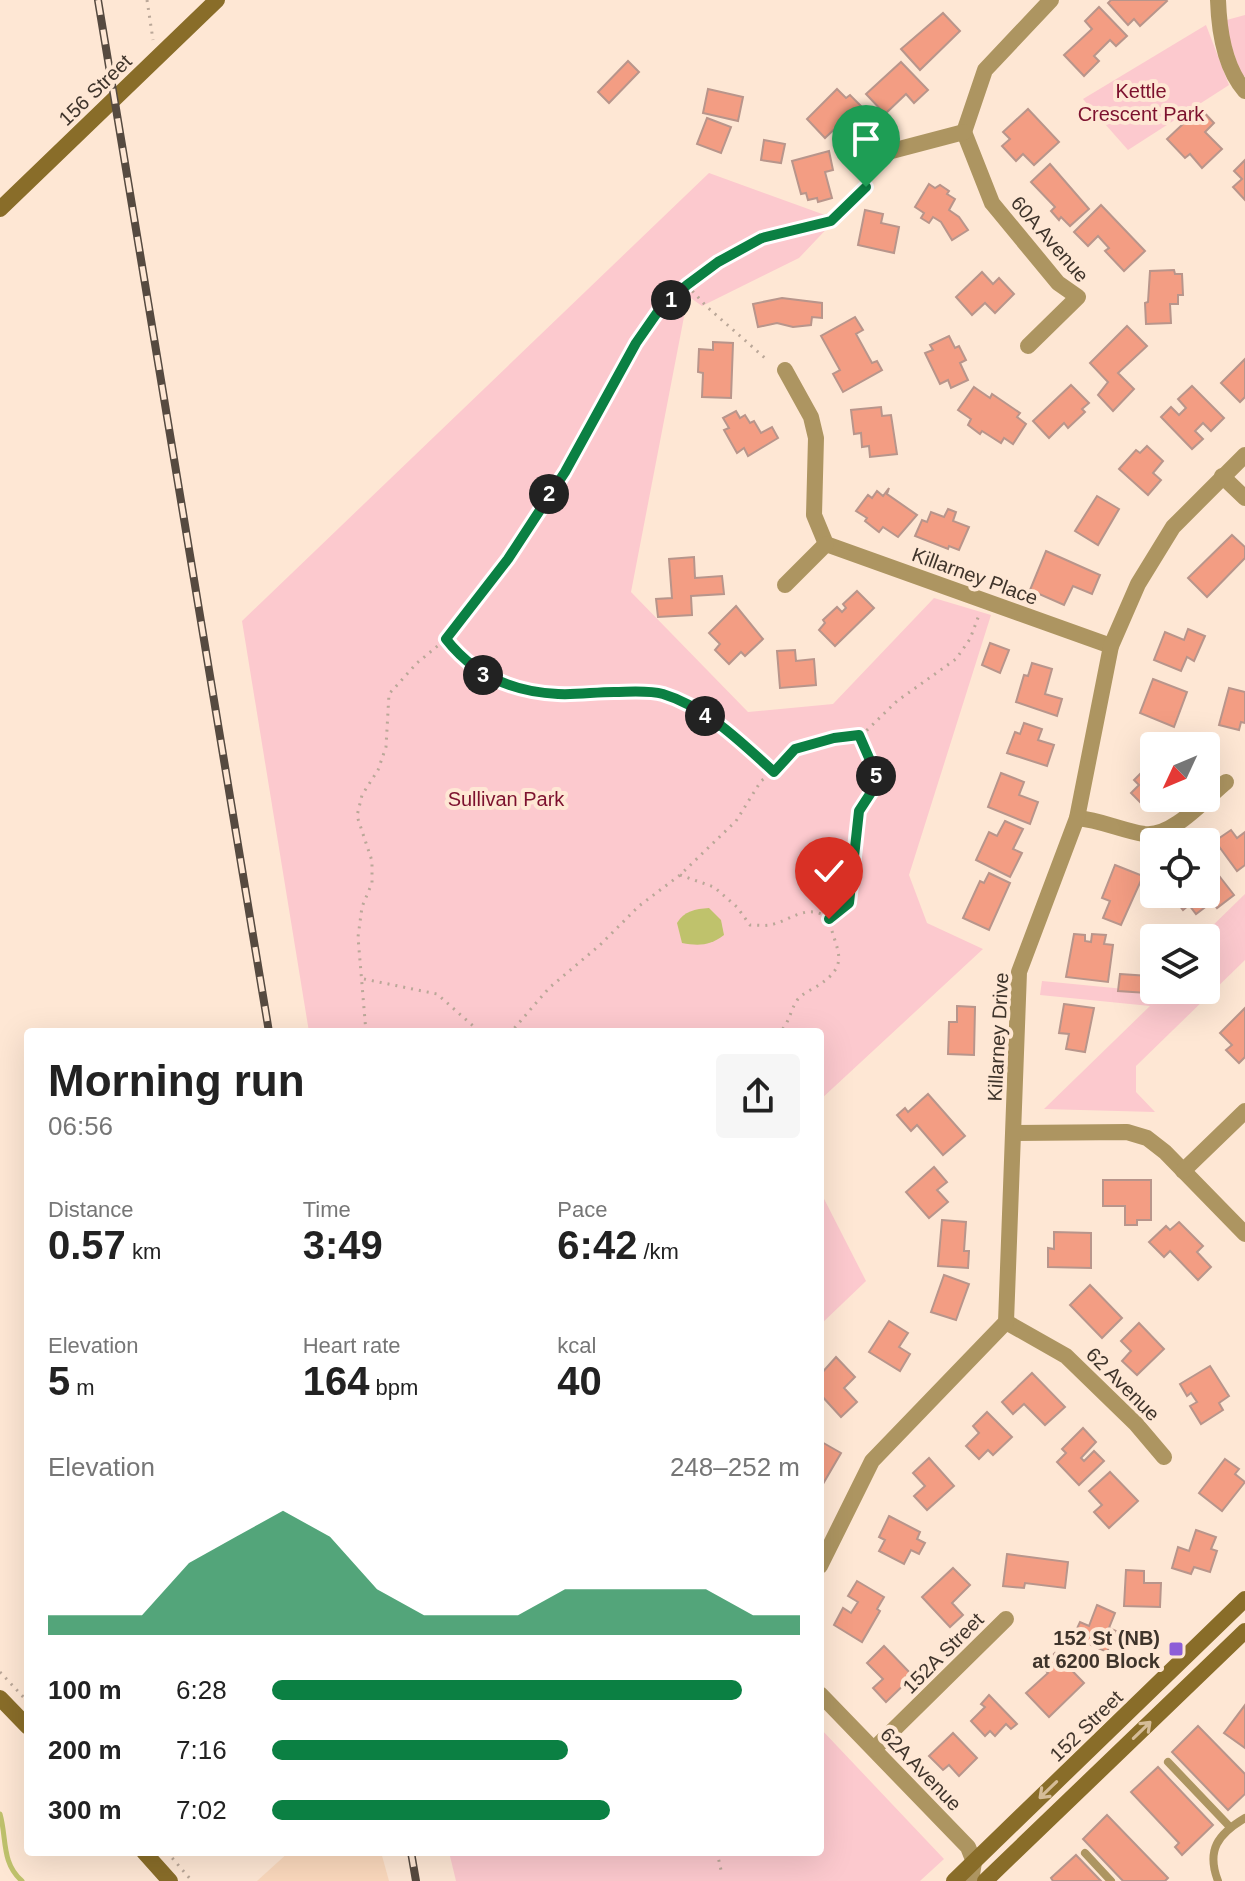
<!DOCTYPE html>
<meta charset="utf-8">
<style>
body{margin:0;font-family:Arial,sans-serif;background:#f6f6f6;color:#222;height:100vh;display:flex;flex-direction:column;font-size:30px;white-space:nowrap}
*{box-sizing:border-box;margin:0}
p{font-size:26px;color:#767676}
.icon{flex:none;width:44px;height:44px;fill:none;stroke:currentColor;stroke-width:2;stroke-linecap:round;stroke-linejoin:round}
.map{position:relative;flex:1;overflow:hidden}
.panel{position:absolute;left:24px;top:1028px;width:800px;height:828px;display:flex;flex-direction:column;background:#fff;border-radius:8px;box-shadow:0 8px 32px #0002}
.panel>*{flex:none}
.needle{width:52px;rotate:226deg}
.buttons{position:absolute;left:1140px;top:732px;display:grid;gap:16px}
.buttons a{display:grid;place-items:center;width:80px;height:80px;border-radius:8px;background:#fff;box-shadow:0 8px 32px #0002;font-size:40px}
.pin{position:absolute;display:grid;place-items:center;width:68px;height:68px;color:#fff;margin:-82px -34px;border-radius:50% 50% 50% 0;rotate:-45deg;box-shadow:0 0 8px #0007}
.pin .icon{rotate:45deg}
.km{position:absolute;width:40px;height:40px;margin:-20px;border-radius:50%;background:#222;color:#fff;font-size:22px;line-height:40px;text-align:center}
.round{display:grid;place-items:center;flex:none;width:84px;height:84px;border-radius:8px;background:#f6f6f6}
.headline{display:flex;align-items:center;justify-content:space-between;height:136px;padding:0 24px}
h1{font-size:44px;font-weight:700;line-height:60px}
.metrics{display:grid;grid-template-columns:repeat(3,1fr);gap:12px;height:136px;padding:8px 24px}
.metrics div{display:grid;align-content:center}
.metrics b{font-size:40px;font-weight:700}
.metrics small{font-size:22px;font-weight:400}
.metrics p{font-size:22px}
.chart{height:224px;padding:16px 24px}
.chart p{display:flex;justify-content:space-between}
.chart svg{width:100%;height:144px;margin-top:8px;fill:#0b8043;opacity:.7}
ul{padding:0 24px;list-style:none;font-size:26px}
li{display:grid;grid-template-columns:128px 96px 1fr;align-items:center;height:60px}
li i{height:20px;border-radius:10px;background:#0b8043}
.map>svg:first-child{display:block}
.built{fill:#fbd9bd}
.green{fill:#fcc9ce}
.water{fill:#bfc26c}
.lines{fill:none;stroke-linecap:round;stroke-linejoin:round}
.stream{stroke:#bfc26c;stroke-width:5}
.building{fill:#f39d83;stroke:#b8958b;stroke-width:2}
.path{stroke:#baa798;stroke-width:3;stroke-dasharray:2 6;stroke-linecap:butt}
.lane{stroke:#ad9561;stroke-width:8}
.street{stroke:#ad9561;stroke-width:16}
.secondary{stroke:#896d29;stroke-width:16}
.rail-casing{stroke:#564a40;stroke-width:8}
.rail{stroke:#fee7d4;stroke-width:5;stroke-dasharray:15;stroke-linecap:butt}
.oneway{stroke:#d5bc98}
.route-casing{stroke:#fff;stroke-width:16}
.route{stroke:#0b8043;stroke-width:10}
.poi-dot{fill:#8d5ed7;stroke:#fee7d4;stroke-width:3}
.labels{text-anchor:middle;stroke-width:8;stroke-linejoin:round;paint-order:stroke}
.street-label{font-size:20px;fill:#3f342b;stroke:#fee7d4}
.park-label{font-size:20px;fill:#7c112e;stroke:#fee7d4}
.poi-label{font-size:20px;font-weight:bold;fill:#3f342b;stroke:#fee7d4;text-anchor:end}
</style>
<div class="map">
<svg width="1245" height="1881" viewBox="0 0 1245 1881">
<rect width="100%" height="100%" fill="#fee7d4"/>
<polygon class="built" points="289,1852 381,1852 389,1881 257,1881"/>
<g class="green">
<polygon points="1245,15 1245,76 1242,77 1223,21"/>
<polygon points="1206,25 1229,85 1128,150 1083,99"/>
<polygon points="709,173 836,219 799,258 702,306 688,296 631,592 748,712 833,704 934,598 991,615 909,875 927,923 983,949 820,1100 820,1032 309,1032 242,621"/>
<polygon points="1245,894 1245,960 1136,1066 1136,1092 1155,1112 1044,1109 1150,1006 1040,995 1042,981 1145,991 1154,983 1154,990 1206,990 1206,938 1200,938"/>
<polygon points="820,1191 866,1281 820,1325"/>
<polygon points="820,1728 944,1859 920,1881 456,1881 449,1852 820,1852"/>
</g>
<path class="water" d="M709,908L721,920L724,935C710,946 698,946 682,943L677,923C684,911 695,909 709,908Z"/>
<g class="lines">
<path class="stream" d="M0,1814C7,1838 1,1863 22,1881"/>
</g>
<g class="building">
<polygon points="1111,0 1166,0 1167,1 1140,26 1134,19 1128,25 1108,3"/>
<polygon points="1099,7 1127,36 1116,46 1110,40 1094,56 1099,61 1084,76 1064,55 1092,29 1085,21"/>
<polygon points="943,13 960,31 920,70 901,49"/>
<polygon points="628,61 639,72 609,103 598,92"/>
<polygon points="901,62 928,90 914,103 906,94 885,114 866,94"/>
<polygon points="708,89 743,97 738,121 703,113"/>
<polygon points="837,89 846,98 850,95 866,111 850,127 843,121 825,138 807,119"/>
<polygon points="1200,108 1214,123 1205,132 1222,149 1202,168 1190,154 1185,158 1167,139"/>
<polygon points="1028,109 1059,142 1034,165 1023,154 1016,161 1002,146 1010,139 1003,132"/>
<polygon points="707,118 731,127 721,153 697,144"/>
<polygon points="764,140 785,144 781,163 761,160"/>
<polygon points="829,151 833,170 825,172 832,198 818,202 817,198 808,200 806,193 801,194 792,161"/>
<polygon points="1245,160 1245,200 1233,187 1242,179 1234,171"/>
<polygon points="1050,164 1089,209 1070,226 1061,217 1059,220 1051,211 1055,207 1031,182"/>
<polygon points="929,184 935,188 940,185 949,191 947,194 955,199 949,210 959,217 968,230 952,240 941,222 933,217 929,223 921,218 924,213 915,207"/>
<polygon points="1101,205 1145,251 1124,271 1105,251 1109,248 1098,236 1088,246 1074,232"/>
<polygon points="865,210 883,214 881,223 899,227 894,253 858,245"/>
<polygon points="1174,270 1175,274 1182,274 1183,295 1178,295 1178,304 1170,304 1171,323 1146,324 1145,303 1148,302 1150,271"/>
<polygon points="982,272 993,284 999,278 1014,294 995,313 985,303 972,315 956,297"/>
<polygon points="782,298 822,303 822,318 812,317 811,325 793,327 777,323 758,327 753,304"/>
<polygon points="855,317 863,330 856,334 872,363 877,361 882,370 843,392 833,374 840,370 821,336"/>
<polygon points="1127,326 1147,346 1118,373 1134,389 1113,411 1098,395 1108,382 1090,363"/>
<polygon points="949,336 955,348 959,346 966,360 960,363 968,380 951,388 948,380 940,384 925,353 933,350 930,345"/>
<polygon points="713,342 733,343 731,398 702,397 703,373 698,372 699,349 713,350"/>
<polygon points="1245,359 1245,397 1240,402 1221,383"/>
<polygon points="1071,385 1089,403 1082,409 1085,412 1068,428 1064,423 1049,438 1033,421"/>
<polygon points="1192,386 1224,418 1211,431 1203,423 1195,431 1203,439 1192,449 1161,417 1171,407 1179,415 1186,408 1178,399"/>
<polygon points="974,387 990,398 992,394 1020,413 1017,417 1026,424 1013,444 1004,438 1001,443 982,431 980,434 968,425 971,419 958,410"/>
<polygon points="881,407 882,416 891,415 897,454 870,457 869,446 862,447 861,433 854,434 851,410"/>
<polygon points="736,411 740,418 745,415 750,423 754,421 761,433 772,427 778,438 748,456 744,448 737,453 724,430 729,428 723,418"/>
<polygon points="1147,446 1163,461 1153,473 1161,480 1148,495 1119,469 1136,450 1140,453"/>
<polygon points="889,488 887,494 917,515 898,537 883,527 879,532 865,521 867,518 856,511 868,495 872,498 877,491 883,496"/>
<polygon points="1097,496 1119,509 1098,545 1075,531"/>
<polygon points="948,509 956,512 953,521 969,527 959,550 949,546 948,549 915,536 922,520 927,522 931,512 944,517"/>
<polygon points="1232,535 1245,547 1245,558 1207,597 1188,578"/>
<polygon points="1046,551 1100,575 1092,594 1073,586 1064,605 1030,590"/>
<polygon points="694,557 695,578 722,576 724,594 691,596 692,615 658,617 656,599 672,598 669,559"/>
<polygon points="857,591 874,608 835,646 819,630 825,623 823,620 837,607 842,612 846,608 843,604"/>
<polygon points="736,606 763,639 745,656 741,652 729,664 715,650 720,644 709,633"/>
<polygon points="1188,629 1205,636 1194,661 1187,657 1181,671 1154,660 1165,632 1184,640"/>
<polygon points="990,643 1009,650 1000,673 982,665"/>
<polygon points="795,650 796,661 814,659 816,685 780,688 777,651"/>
<polygon points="1032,663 1052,669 1045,694 1062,699 1057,716 1016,702 1024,675 1028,676"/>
<polygon points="1153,679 1187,692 1174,727 1140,713"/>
<polygon points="1229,688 1245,692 1245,723 1241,722 1239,730 1219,725"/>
<polygon points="1024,723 1042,729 1038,740 1054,745 1047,766 1007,753 1015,732 1020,734"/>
<polygon points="1147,767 1151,771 1154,768 1154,797 1144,806 1131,793 1139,785 1134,780"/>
<polygon points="1001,773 1024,782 1019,795 1038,802 1030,824 988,807"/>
<polygon points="1005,821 1023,829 1013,849 1022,853 1010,877 976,860 989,832 997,836"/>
<polygon points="1231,830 1237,838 1245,832 1245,865 1237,871 1215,841"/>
<polygon points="1206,859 1234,895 1217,908 1212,902 1196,914 1189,905 1183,910 1175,900 1182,894 1206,894"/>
<polygon points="1115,865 1143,876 1121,925 1103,918 1110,901 1102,898"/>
<polygon points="989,873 1010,883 989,930 963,918 980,881 984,883"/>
<polygon points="1074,934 1085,935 1085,941 1091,942 1092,934 1106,935 1104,944 1113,945 1108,982 1066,977"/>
<polygon points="1120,974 1149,976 1147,993 1118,991"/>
<polygon points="1064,1004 1094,1008 1085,1052 1066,1049 1069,1034 1059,1033"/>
<polygon points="957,1006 975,1007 974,1055 948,1054 949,1022 957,1022"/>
<polygon points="1245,1008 1245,1057 1239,1063 1226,1050 1232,1045 1220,1033"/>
<polygon points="928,1094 965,1136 943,1155 917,1125 911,1131 897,1115 905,1108 908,1112"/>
<polygon points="934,1167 947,1182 937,1190 948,1202 929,1218 906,1192"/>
<polygon points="1103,1180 1151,1180 1151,1220 1137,1220 1137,1225 1125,1225 1125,1206 1103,1206"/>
<polygon points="942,1220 966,1222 964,1251 969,1251 968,1268 938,1266"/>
<polygon points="1179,1222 1203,1246 1197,1252 1211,1267 1198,1280 1170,1251 1164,1257 1149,1242 1166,1226 1170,1230"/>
<polygon points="1054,1232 1091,1233 1091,1268 1048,1267 1048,1248 1054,1249"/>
<polygon points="944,1275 969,1284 956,1320 931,1312"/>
<polygon points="1090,1285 1122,1318 1102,1338 1070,1305"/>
<polygon points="889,1321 908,1333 899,1347 910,1354 900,1371 869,1352"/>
<polygon points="1139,1323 1164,1349 1137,1375 1122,1361 1131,1351 1121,1341"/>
<polygon points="836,1357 855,1377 844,1388 857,1402 841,1417 820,1394 820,1375"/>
<polygon points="1210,1366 1229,1396 1219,1403 1223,1410 1201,1424 1190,1406 1197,1402 1191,1393 1187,1396 1180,1384"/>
<polygon points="1032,1373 1065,1407 1045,1425 1024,1404 1013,1414 1002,1402"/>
<polygon points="987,1412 1012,1437 993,1455 988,1450 979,1459 966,1446 979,1433 973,1426"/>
<polygon points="1083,1428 1096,1442 1081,1458 1084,1461 1094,1451 1104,1461 1079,1485 1057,1462 1066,1453 1062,1449"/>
<polygon points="820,1441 841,1453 820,1489"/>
<polygon points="929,1458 954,1486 927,1510 914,1496 925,1486 913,1473"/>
<polygon points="1225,1459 1239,1469 1235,1474 1245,1482 1222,1511 1199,1493"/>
<polygon points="1110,1472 1138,1501 1109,1528 1094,1512 1102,1505 1089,1491"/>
<polygon points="889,1516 920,1532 917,1539 925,1543 919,1554 911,1550 904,1564 879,1551 885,1540 879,1537"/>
<polygon points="1196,1530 1216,1537 1211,1549 1217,1551 1210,1572 1194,1567 1191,1574 1172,1568 1178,1547 1189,1551"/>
<polygon points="1007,1554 1068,1562 1065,1588 1025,1583 1024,1588 1003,1586"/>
<polygon points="953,1568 970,1585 952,1603 963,1615 950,1627 922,1597"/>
<polygon points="1126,1570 1144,1571 1144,1583 1161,1583 1160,1607 1124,1606"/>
<polygon points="857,1581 884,1597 877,1609 880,1611 862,1642 834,1625 843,1608 851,1613 858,1602 848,1596"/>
<polygon points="1097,1605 1115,1613 1109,1628 1116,1631 1107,1652 1073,1637 1080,1622 1089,1626"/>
<polygon points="884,1646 913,1676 886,1702 873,1688 883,1679 867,1663"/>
<polygon points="1055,1653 1084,1683 1049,1717 1026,1693 1048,1673 1042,1666"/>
<polygon points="989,1695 1017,1724 1011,1729 1006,1724 995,1736 990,1731 985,1736 971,1721 985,1707 981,1704"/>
<polygon points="1245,1705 1245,1748 1224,1733"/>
<polygon points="1198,1726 1245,1774 1245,1794 1228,1810 1172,1752"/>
<polygon points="953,1733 977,1758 959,1776 949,1765 943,1770 929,1756"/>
<polygon points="1158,1767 1213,1825 1182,1855 1175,1847 1179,1843 1131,1792"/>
<polygon points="1107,1815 1168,1878 1165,1881 1123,1881 1083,1839"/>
<polygon points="1076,1855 1101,1881 1053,1881 1051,1878"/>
</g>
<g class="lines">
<g class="path">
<polyline points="147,0 153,40"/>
<polyline points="687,285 706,306 765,358"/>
<path d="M446,639C474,675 512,692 558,694C577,695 595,692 614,692C629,692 648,690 663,694C706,707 742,743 774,772L761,781L736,821L680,875L639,906L600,945L549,988L511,1032"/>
<polyline points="775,771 795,749 865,732 897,701 956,659 970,639 979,615"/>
<path d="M680,875L714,887L737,907L750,925C756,925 763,926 769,925C790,922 807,901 829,919C835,950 852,963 819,985C813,989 803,993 798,999C790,1010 790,1022 780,1032"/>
<polyline points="829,919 849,903 859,811 872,791 876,774 860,737"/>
<polyline points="364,979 437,994 480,1032"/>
<polyline points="366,1032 358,937 362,907 372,883 372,861 357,816 362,795 378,770 386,747 389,694 417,663 446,639 508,559 565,472 636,343 659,310 687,285 718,262 762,238 831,221 870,181"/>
<polyline points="0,1672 28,1702"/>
<polyline points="167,1852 192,1881"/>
<polyline points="717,1852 721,1870"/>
</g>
<g class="lane">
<polyline points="1168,1762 1230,1827"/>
<polyline points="1085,1853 1111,1881"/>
<path d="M1218,1881C1206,1850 1218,1834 1245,1818"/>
</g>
<g class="street">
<path d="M1218,0C1219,30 1225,68 1245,91"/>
<polyline points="964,132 992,203 1058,283 1078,297 1028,346"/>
<polyline points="964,132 985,70 1051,0"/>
<polyline points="884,153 964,132"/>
<polyline points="785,370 811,417 816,438 814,515 826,544 1111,646"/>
<polyline points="1222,476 1245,498"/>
<polyline points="785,585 826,544"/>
<path d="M1077,818C1100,820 1121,830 1144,834C1172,838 1205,799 1226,782"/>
<polyline points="1014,1133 1127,1132 1147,1138 1165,1152 1245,1234"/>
<polyline points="1183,1171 1245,1111"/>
<polyline points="1006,1322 1066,1356 1136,1424 1164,1457"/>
<polyline points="820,1566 872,1461 1006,1322 1019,972 1077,818 1111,646 1138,584 1173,527 1245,455"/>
<polyline points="820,1694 968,1847 974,1862 971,1881"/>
<polyline points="874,1749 1006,1619"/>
</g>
<g class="secondary">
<polyline points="0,209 217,0"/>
<polyline points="0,1698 28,1727"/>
<polyline points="144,1852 170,1881"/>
<polyline points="954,1881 1245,1599"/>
<polyline points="985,1881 1245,1631"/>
</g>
<g class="rail-casing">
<g id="rail">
<polyline points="98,0 269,1032"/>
<polyline points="411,1852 416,1881"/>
</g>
</g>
<use href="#rail" class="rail"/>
</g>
<defs><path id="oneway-shaft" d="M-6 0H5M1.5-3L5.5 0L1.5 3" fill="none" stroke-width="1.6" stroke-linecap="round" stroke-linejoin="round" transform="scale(2)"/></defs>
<g class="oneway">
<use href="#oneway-shaft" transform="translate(1142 1730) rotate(-44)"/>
<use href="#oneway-shaft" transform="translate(1048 1790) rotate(136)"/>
</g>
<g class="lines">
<g class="route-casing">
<path id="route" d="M829,919L849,903L859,811L872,791L876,774L859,735L834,738L795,749L774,772C742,743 706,707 663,694C648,690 629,692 614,692C595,692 577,695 558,694C513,692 474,675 446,639L508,559L565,472L636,343L659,310L687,285L718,262L762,238L831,221L866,187"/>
</g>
<use href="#route" class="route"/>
</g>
<rect class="poi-dot" x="1168" y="1641" width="16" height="16" rx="4"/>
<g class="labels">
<g class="street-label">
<text transform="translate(95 90) rotate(-44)" y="7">156 Street</text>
<text transform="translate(1050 239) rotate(49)" y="7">60A Avenue</text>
<text transform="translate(975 576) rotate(20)" y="7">Killarney Place</text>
<text transform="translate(998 1037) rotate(-87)" y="7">Killarney Drive</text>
<text transform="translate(1123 1384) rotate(45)" y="7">62 Avenue</text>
<text transform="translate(943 1653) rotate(-45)" y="7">152A Street</text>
<text transform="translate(1086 1726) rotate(-44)" y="7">152 Street</text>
<text transform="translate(921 1769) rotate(46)" y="7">62A Avenue</text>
</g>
<g class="park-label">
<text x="1141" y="98">Kettle<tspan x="1141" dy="23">Crescent Park</tspan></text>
<text x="506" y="806">Sullivan Park</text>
</g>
<g class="poi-label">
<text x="1160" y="1645">152 St (NB)<tspan x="1160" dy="23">at 6200 Block</tspan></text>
</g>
</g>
</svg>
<div class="buttons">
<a><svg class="needle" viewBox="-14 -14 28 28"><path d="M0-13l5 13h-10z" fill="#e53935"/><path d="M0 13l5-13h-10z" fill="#767676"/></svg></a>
<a><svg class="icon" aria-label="locate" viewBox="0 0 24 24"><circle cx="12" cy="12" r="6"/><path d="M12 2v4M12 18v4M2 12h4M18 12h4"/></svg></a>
<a><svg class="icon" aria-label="layers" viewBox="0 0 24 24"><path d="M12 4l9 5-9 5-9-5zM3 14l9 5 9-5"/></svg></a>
</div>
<div class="pin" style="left:866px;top:187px;background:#1e9e55"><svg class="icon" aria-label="arrive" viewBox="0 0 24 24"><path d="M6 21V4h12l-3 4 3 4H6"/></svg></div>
<div class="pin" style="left:829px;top:919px;background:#d93025"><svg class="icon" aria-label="check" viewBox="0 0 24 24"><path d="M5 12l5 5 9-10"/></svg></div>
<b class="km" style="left:671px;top:300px">1</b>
<b class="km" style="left:549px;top:494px">2</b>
<b class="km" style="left:483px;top:675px">3</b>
<b class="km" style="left:705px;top:716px">4</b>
<b class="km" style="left:876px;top:776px">5</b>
<section class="panel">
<div class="headline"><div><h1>Morning run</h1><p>06:56</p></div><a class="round"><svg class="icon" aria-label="share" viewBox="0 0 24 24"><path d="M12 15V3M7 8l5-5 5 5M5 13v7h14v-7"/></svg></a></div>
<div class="metrics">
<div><p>Distance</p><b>0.57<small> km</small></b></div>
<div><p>Time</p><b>3:49</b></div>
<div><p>Pace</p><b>6:42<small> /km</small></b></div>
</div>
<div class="metrics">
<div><p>Elevation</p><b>5<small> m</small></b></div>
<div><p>Heart rate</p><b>164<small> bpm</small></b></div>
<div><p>kcal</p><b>40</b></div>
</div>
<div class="chart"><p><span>Elevation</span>248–252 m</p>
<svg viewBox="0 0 160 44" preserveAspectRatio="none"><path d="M0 44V38L10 38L20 38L30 22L40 14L50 6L60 14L70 30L80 38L90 38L100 38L110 30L120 30L130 30L140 30L150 38L160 38V44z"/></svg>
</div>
<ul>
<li><b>100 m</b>6:28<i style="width:89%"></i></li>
<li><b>200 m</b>7:16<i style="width:56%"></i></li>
<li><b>300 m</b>7:02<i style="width:64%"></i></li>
</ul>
</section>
</div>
